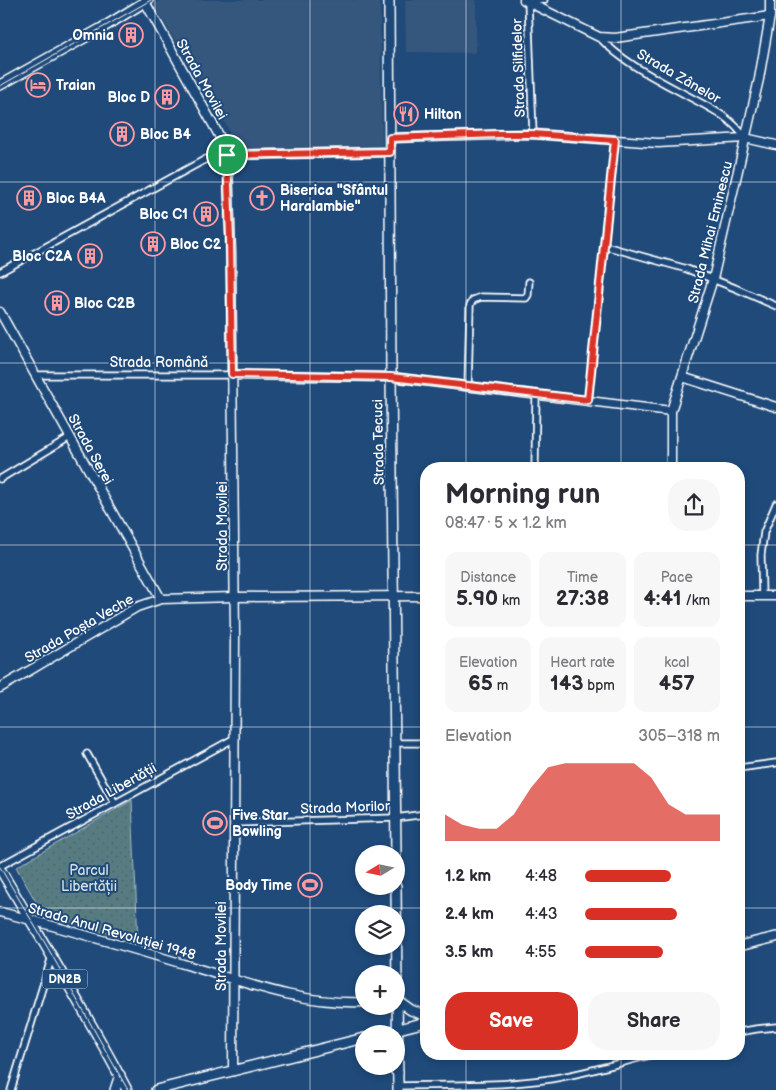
<!DOCTYPE html>
<meta charset="utf-8">
<style>
body{margin:0;font-family:"Balsamiq Sans",sans-serif;background:#f7f7f7;color:#2b2b33;height:100vh;display:flex;flex-direction:column;font-size:19px;white-space:nowrap}
*{box-sizing:border-box;margin:0}
p{font-size:16px;color:#7c7c81}
.icon{flex:none;width:28px;height:28px;fill:none;stroke:currentColor;stroke-width:2;stroke-linecap:round;stroke-linejoin:round}
.map{position:relative;flex:1;overflow:hidden}
.side{position:absolute;left:420px;top:462px;width:325px;height:598px;display:flex;flex-direction:column;background:#fff;border-radius:20px;box-shadow:0 2px 8px #0003}
.side>*{flex:none}
.needle{width:32px;rotate:260deg}
.buttons{position:absolute;left:355px;top:845px;display:grid;gap:10px}
.buttons a{display:grid;place-items:center;width:50px;height:50px;border-radius:50%;background:#fff;box-shadow:0 2px 8px #0003;font-size:25px}
.pin{position:absolute;display:grid;place-items:center;width:42px;height:42px;color:#fff;margin:-21px;border:2px solid #fff;border-radius:50%;box-shadow:0 1px 5px #0007}
.round{display:grid;place-items:center;flex:none;width:52px;height:52px;border-radius:20px;background:#f7f7f7}
.headline{display:flex;align-items:center;justify-content:space-between;height:85px;padding:0 25px}
h1{font-size:28px;font-weight:800;line-height:38px}
.metrics{display:grid;grid-template-columns:repeat(3,1fr);gap:8px;height:85px;padding:5px 25px}
.metrics div{display:grid;align-content:center;border-radius:12px;background:#f7f7f7;text-align:center}
.metrics b{font-size:21px;font-weight:800}
.metrics small{font-size:14px;font-weight:400}
.metrics p{font-size:14px}
.chart{height:140px;padding:10px 25px}
.chart p{display:flex;justify-content:space-between}
.chart svg{width:100%;height:90px;margin-top:5px;fill:#d93025;opacity:.7}
.action{display:flex;gap:10px;margin-top:auto;padding:10px 25px}
.action a{flex:1;height:58px;border-radius:20px;background:#d93025;color:#fff;font-size:20px;font-weight:800;line-height:58px;text-align:center}
.action a+a{background:#f7f7f7;color:#2b2b33}
ul{padding:0 25px;list-style:none;font-size:16px}
li{display:grid;grid-template-columns:80px 60px 1fr;align-items:center;height:38px}
li i{height:12px;border-radius:6px;background:#d93025}
.map>svg:first-child{display:block}
.built{fill:#34577d}
.grass{fill:url(#grass-dots);stroke:#aabec0}
.lines{fill:none;stroke-linecap:round;stroke-linejoin:round}
.minor-casing{stroke:#fff;stroke-width:9}
.tertiary-casing{stroke:#fff;stroke-width:11}
.secondary-casing{stroke:#fff;stroke-width:12}
.primary-casing{stroke:#fff;stroke-width:12}
.minor{stroke:#1f4a7a;stroke-width:5.5}
.tertiary{stroke:#1f4a7a;stroke-width:8}
.secondary{stroke:#1f4a7a;stroke-width:9}
.primary{stroke:#1f4a7a;stroke-width:9}
.tram{stroke:#fff;stroke-width:1}
.route-casing{stroke:#fff;stroke-width:10}
.route{stroke:#d93025;stroke-width:6}
.grid{fill:none;stroke:#fff;stroke-width:1;stroke-opacity:0.55}
.labels{text-anchor:middle;stroke-width:4;stroke-linejoin:round;paint-order:stroke}
.shield{fill:#1f4a7a;stroke:#bcc9d7;stroke-width:1}
.shield-label{font-size:12px;font-weight:bold;fill:#fff}
.poi-label{font-size:14px;font-weight:bold;fill:#fff;stroke:#1f4a7a;text-anchor:start}
.street-label{font-size:14px;fill:#fff;stroke:#1f4a7a}
.park-label{font-size:14px;fill:#d5dee0;stroke:#1f4a7a}
</style>
<div class="map">
<svg width="776" height="1090" viewBox="0 0 776 1090">
<defs>
<pattern id="grass-dots" width="8" height="8" patternUnits="userSpaceOnUse" patternTransform="scale(1.25)"><rect width="8" height="8" fill="#567c82"/><path d="M2 2h.1M6 6h.1" fill="none" stroke="#516467" stroke-width="1.8" stroke-linecap="round"/></pattern>
</defs>
<rect width="100%" height="100%" fill="#1f4a7a"/>
<filter id="ink" filterUnits="userSpaceOnUse"><feTurbulence type="fractalNoise" baseFrequency=".02" numOctaves="2"/><feDisplacementMap in="SourceGraphic" scale="10" xChannelSelector="R" yChannelSelector="G"/><feConvolveMatrix kernelMatrix="1 2 1 2 8 2 1 2 1" color-interpolation-filters="sRGB"/></filter>
<g filter="url(#ink)">
<g class="built">
<polygon points="161,0 380,0 382,147 232,150 228,128 153,4"/>
<polygon points="405,0 476,0 476,53 406,52"/>
</g>
<polygon class="grass" points="132,800 138,942 43,914 16,867"/>
<g class="lines">
<g class="minor-casing">
<g id="minor">
<path d="M599,37C623,63 657,79 688,96C710,108 731,117 745,138"/>
<polyline points="533,134 528,1 544,0"/>
<polyline points="605,246 687,269 735,288 776,306"/>
<polyline points="0,272 206,159 217,156 227,155"/>
<polyline points="35,375 232,375"/>
<polyline points="468,386 470,305 473,300 481,297 526,298 528,295 529,282"/>
<polyline points="588,400 615,140"/>
<polyline points="535,469 536,394"/>
<polyline points="0,479 70,437"/>
<polyline points="762,596 761,555 764,532 776,504"/>
<polyline points="394,743 426,743"/>
<polyline points="87,754 115,803"/>
<polyline points="739,768 776,763"/>
<polyline points="234,823 395,818 426,814"/>
<polyline points="0,866 235,738"/>
<polyline points="739,1032 756,1029 776,1027"/>
<path d="M398,1086C446,1085 495,1086 543,1080C581,1075 618,1063 654,1054"/>
<polyline points="11,1090 52,956"/>
</g>
</g>
<g class="tertiary-casing">
<g id="tertiary">
<polyline points="144,0 221,139 227,155 228,164 231,254 235,636 233,1071"/>
<polyline points="524,0 599,37 615,38 770,16"/>
<polyline points="390,138 533,134 658,143 745,138 776,145"/>
<polyline points="227,155 390,152"/>
<polyline points="0,312 161,599"/>
<polyline points="232,375 391,377 671,411"/>
<polyline points="682,377 776,407"/>
<polyline points="671,469 671,411 713,279 759,79 770,16 770,0"/>
<polyline points="739,596 776,596"/>
<polyline points="0,688 137,607 161,599 234,597 426,596"/>
<path d="M0,912C64,928 127,947 190,966C246,983 304,1005 364,1002"/>
</g>
</g>
<g class="secondary-casing">
<g id="secondary">
<polyline points="389,0 391,377 396,854"/>
<polyline points="0,85 102,28 148,0"/>
<polyline points="396,886 398,1090"/>
</g>
</g>
<g class="primary-casing">
<g id="primary">
<path d="M0,869C43,942 88,1015 127,1090"/>
<polyline points="739,946 776,937"/>
<polyline points="397,1000 411,1010 426,1016"/>
<polyline points="379,1034 426,1022"/>
<polyline points="391,1066 398,1073"/>
<polyline points="115,1090 120,1075"/>
<polyline points="156,1090 364,1038"/>
</g>
</g>
<use href="#minor" class="minor"/>
<use href="#tertiary" class="tertiary"/>
<use href="#secondary" class="secondary"/>
<use href="#primary" class="primary"/>
<g class="tram">
<polyline points="0,86 151,0"/>
<polyline points="0,867 49,950 128,1090"/>
</g>
</g>
</g>
<g class="lines" filter="url(#ink)">
<g class="route-casing">
<polygon id="route" points="500,134 533,134 615,140 588,400 391,377 232,374 230,238 227,155 390,152 390,138"/>
</g>
<use href="#route" class="route"/>
</g>
<path class="grid" d="M155,0V1090M310,0V1090M466,0V469M621,0V469M0,182H776M0,363H776M0,545H426M739,545H776M0,727H426M739,727H776M0,908H426M739,908H776M466,1054V1090M621,1054V1090"/>
<defs>
<g id="building-ring" transform="scale(1.25)"><circle r="9.5" fill="#1f4a7a" stroke="#ff9aa2" stroke-width="1.5"/><path d="M-4-6H4V6H1V3H-1V6H-4ZM-2.5-4.3h1.7v1.8h-1.7ZM.8-4.3h1.7v1.8H.8ZM-2.5-1h1.7V.8h-1.7ZM.8-1h1.7V.8H.8Z" fill="#ff9aa2"/></g>
<g id="hotel-ring" transform="scale(1.25)"><circle r="9.5" fill="#1f4a7a" stroke="#ff9aa2" stroke-width="1.5"/><path d="M-6-4.5h1.5V1H6V5H4.5V3h-9V5H-6ZM-4 0a1.8 1.8 0 1 1 3.6 0ZM.5 0V-2.5h3Q6-2.5 6 0Z" fill="#ff9aa2"/></g>
<g id="restaurant-ring" transform="scale(1.25)"><circle r="9.5" fill="#1f4a7a" stroke="#ff9aa2" stroke-width="1.5"/><path d="M-5-6h1v4h1v-4h1v4h1v-4h1v5L-1.5 .5V6h-2V.5L-5-1ZM5-6V6H3V1.5H1.5Q1.5-4 5-6Z" fill="#ff9aa2"/></g>
<g id="church-ring" transform="scale(1.25)"><circle r="9.5" fill="#1f4a7a" stroke="#ff9aa2" stroke-width="1.5"/><path d="M-1.2-6h2.4v3.5h3.3v2.4h-3.3V6h-2.4V-.1h-3.3v-2.4h3.3Z" fill="#ff9aa2"/></g>
<g id="stadium-ring" transform="scale(1.25)"><circle r="9.5" fill="#1f4a7a" stroke="#ff9aa2" stroke-width="1.5"/><path d="M0-5a6.5 5 0 1 0 0 10a6.5 5 0 1 0 0-10ZM-3.5-1.8h7v3.6h-7Z" fill="#ff9aa2"/></g>
</defs>
<g fill-rule="evenodd">
<use href="#building-ring" x="131" y="35"/>
<use href="#hotel-ring" x="38" y="85"/>
<use href="#building-ring" x="167" y="97"/>
<use href="#restaurant-ring" x="406" y="114"/>
<use href="#building-ring" x="122" y="134"/>
<use href="#building-ring" x="29" y="198"/>
<use href="#church-ring" x="262" y="198"/>
<use href="#building-ring" x="206" y="214"/>
<use href="#building-ring" x="153" y="244"/>
<use href="#building-ring" x="90" y="256"/>
<use href="#building-ring" x="57" y="303"/>
<use href="#stadium-ring" x="215" y="823"/>
<use href="#stadium-ring" x="310" y="885"/>
</g>
<g class="labels">
<rect class="shield" x="42.5" y="969.5" width="45" height="19" rx="4"/>
<g class="shield-label">
<text x="65" y="983">DN2B</text>
</g>
<g class="poi-label">
<text x="114" y="40" text-anchor="end">Omnia</text>
<text x="56" y="90">Traian</text>
<text x="150" y="102" text-anchor="end">Bloc D</text>
<text x="424" y="119">Hilton</text>
<text x="140" y="139">Bloc B4</text>
<text x="280" y="195">Biserica "Sfântul<tspan x="280" dy="16">Haralambie"</tspan></text>
<text x="46" y="203">Bloc B4A</text>
<text x="188" y="219" text-anchor="end">Bloc C1</text>
<text x="170" y="249">Bloc C2</text>
<text x="72" y="261" text-anchor="end">Bloc C2A</text>
<text x="74" y="308">Bloc C2B</text>
<text x="232" y="820">Five Star<tspan x="232" dy="16">Bowling</tspan></text>
<text x="292" y="890" text-anchor="end">Body Time</text>
</g>
<g class="street-label">
<text transform="translate(518 68) rotate(-92)" y="5">Strada Silfidelor</text>
<text transform="translate(679 76) rotate(30)" y="5">Strada Zânelor</text>
<text transform="translate(202 79) rotate(61)" y="5">Strada Movilei</text>
<text transform="translate(710 232) rotate(-76)" y="5">Strada Mihai Eminescu</text>
<text x="159" y="367">Strada Română</text>
<text transform="translate(378 442) rotate(-91)" y="5">Strada Tecuci</text>
<text transform="translate(91 449) rotate(61)" y="5">Strada Serei</text>
<text transform="translate(222 526) rotate(-90)" y="5">Strada Movilei</text>
<text transform="translate(79 628) rotate(-30)" y="5">Strada Poșta Veche</text>
<text transform="translate(111 791) rotate(-29)" y="5">Strada Libertății</text>
<text transform="translate(345 807) rotate(-2)" y="5">Strada Morilor</text>
<text transform="translate(112 931) rotate(16)" y="5">Strada Anul Revoluției 1948</text>
<text transform="translate(221 946) rotate(-90)" y="5">Strada Movilei</text>
</g>
<g class="park-label">
<text x="89" y="875">Parcul<tspan x="89" dy="16">Libertății</tspan></text>
</g>
</g>
</svg>
<div class="buttons">
<a><svg class="needle" viewBox="-14 -14 28 28"><path d="M0-13l5 13h-10z" fill="#e53935"/><path d="M0 13l5-13h-10z" fill="#7c7c81"/></svg></a>
<a><svg class="icon" aria-label="layers" viewBox="0 0 24 24"><path d="M12 4l9 5-9 5-9-5zM3 14l9 5 9-5"/></svg></a>
<a>+</a>
<a>−</a>
</div>
<div class="pin" style="left:227px;top:155px;background:#1e9e55"><svg class="icon" aria-label="arrive" viewBox="0 0 24 24"><path d="M6 21V4h12l-3 4 3 4H6"/></svg></div>
<section class="side">
<div class="headline"><div><h1>Morning run</h1><p>08:47 · 5 × 1.2 km</p></div><a class="round"><svg class="icon" aria-label="share" viewBox="0 0 24 24"><path d="M12 15V3M7 8l5-5 5 5M5 13v7h14v-7"/></svg></a></div>
<div class="metrics">
<div><p>Distance</p><b>5.90<small> km</small></b></div>
<div><p>Time</p><b>27:38</b></div>
<div><p>Pace</p><b>4:41<small> /km</small></b></div>
</div>
<div class="metrics">
<div><p>Elevation</p><b>65<small> m</small></b></div>
<div><p>Heart rate</p><b>143<small> bpm</small></b></div>
<div><p>kcal</p><b>457</b></div>
</div>
<div class="chart"><p><span>Elevation</span>305–318 m</p>
<svg viewBox="0 0 160 44" preserveAspectRatio="none"><path d="M0 44V31L10 36L20 38L30 38L40 31L50 18L60 8L70 6L80 6L90 6L100 6L110 6L120 13L130 26L140 31L150 31L160 31V44z"/></svg>
</div>
<ul>
<li><b>1.2 km</b>4:48<i style="width:64%"></i></li>
<li><b>2.4 km</b>4:43<i style="width:68%"></i></li>
<li><b>3.5 km</b>4:55<i style="width:58%"></i></li>
</ul>
<div class="action"><a>Save</a><a>Share</a></div>
</section>
</div>
